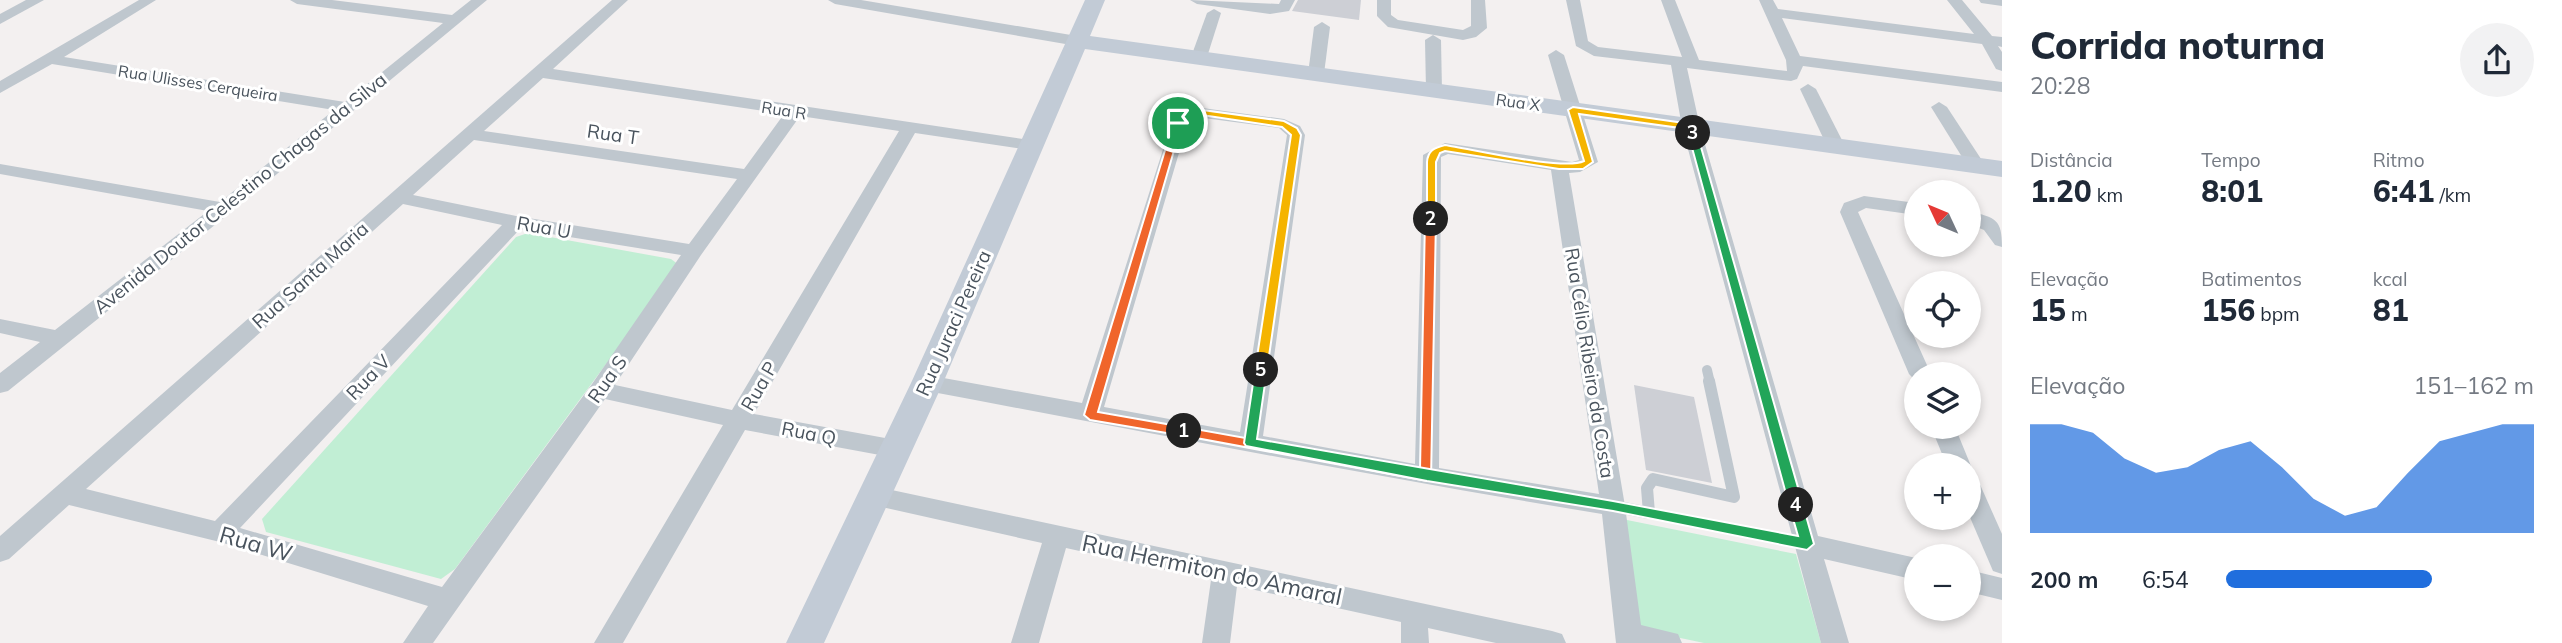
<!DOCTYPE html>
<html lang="pt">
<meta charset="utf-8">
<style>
body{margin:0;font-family:Mulish,sans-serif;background:#f2f2f3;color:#1f2937;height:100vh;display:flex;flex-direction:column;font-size:26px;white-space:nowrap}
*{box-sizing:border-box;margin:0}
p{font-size:23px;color:#747a83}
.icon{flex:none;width:38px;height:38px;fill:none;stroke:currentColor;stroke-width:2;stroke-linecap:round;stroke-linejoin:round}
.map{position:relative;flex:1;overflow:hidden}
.sheet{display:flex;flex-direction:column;background:#fff;width:560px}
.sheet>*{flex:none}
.needle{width:46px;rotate:314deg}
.buttons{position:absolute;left:1904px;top:180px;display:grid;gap:14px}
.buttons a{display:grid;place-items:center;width:77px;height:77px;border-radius:50%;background:#fff;box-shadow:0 4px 10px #0003;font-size:35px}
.pin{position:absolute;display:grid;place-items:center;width:60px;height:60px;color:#fff;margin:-30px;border:4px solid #fff;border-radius:50%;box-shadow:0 2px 7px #0007}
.km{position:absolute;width:35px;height:35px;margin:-18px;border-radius:50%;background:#222;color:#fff;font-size:19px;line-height:35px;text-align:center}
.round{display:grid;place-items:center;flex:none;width:74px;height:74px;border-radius:37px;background:#f2f2f3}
.overview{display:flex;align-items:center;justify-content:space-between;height:119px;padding:0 28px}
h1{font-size:38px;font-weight:800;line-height:52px}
.figures{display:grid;grid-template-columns:repeat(3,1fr);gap:10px;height:119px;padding:7px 28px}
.figures div{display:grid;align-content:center}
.figures b{font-size:30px;font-weight:800}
.figures small{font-size:19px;font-weight:400}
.figures p{font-size:19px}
.chart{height:196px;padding:14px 28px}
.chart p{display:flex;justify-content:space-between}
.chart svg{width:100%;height:126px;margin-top:7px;fill:#206edd;opacity:.7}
ul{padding:0 28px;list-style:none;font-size:23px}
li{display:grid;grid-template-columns:112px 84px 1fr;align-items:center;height:52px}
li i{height:18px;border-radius:9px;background:#206edd}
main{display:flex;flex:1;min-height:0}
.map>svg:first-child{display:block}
.green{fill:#c1eed4}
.building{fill:#cdcfd5}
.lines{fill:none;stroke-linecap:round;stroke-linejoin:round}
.path{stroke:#7acba5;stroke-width:4.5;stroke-dasharray:6 4.5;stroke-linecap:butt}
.lane-far1{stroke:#bfc7ce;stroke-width:10}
.lane{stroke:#bfc7ce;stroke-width:12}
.street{fill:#bfc7ce;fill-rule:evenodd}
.secondary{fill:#c2cbd6;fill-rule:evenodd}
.split-1{fill:#f0652b;stroke:#fff;stroke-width:2}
.split-2{fill:#f0652b;stroke:#fff;stroke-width:2}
.split-3{fill:#f5b400;stroke:#fff;stroke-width:2}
.split-4{fill:#22a559;stroke:#fff;stroke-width:2}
.split-5{fill:#22a559;stroke:#fff;stroke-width:2}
.split-6{fill:#f5b400;stroke:#fff;stroke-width:2}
.labels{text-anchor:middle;stroke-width:6;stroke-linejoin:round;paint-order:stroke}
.far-street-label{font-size:16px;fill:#49535d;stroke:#fff}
.street-label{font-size:19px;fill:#49535d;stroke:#fff}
.near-street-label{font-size:23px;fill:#49535d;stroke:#fff}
</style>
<main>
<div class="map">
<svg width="2002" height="643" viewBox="0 0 2002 643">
<rect width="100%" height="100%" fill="#f3f0f0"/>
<g class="green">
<polygon points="528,233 671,259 679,265 455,569 441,579 266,532 262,519 516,237"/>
<polygon points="1617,518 1796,554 1821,643 1704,643 1633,628"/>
</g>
<g class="building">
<polygon points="1298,0 1361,0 1359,20 1292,11"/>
<polygon points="1634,385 1694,397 1712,483 1646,470"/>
</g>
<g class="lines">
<polyline class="path" points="1665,516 1784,539"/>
<polyline class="lane-far1" points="1707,370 1710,383"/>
<polyline class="lane" points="1613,506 1649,513 1647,488 1653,479 1734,497 1709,381"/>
<g class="street">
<polygon points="26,0 44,0 0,24 0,14"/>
<polygon points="139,0 156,0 64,57 345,102 443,23 297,4 290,0 332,0 452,15 471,0 487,0 231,212 8,391 0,393 0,373 40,342 0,333 0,319 55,330 208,211 0,174 0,164 220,202 334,110 52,64 0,93 0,81"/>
<path d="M612,0H628L553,69L1030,140L1039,145L1030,150L915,133L754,414L896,440L904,443L908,449L904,455L896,458L745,430L623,643H594L723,425L605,399L433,643H403L428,606L220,542L69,505L9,559L0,562V536ZM543,78L784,114L744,169L484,131ZM800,116L899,131L732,410L615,385L701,255ZM474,140L737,179L689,244L516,216L413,195ZM403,204L502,225L215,521L86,489ZM520,229L681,255L592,384L442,587L240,528Z"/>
<polygon points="828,0 861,0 1077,36 1085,41 1077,46 835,4"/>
<polygon points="1190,0 1279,4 1281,0 1295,0 1289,11 1270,14 1197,4"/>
<polygon points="1377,0 1391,0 1391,15 1398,20 1463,30 1471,26 1471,0 1485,0 1487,28 1476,37 1463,40 1388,27 1377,16"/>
<polygon points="1566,0 1580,0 1588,41 1598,47 1682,57 1661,0 1675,0 1699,60 1787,71 1786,60 1759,0 1773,0 1778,9 1974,34 1947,0 1962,0 1992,36 2002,37 2002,47 1998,46 2002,52 2002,71 1996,69 1982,44 1782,18 1800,56 2002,82 2002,92 1803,66 1797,79 1791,81 1687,68 1700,127 1818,536 1916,558 1916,580 1824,559 1849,643 1821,643 1682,127 1671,65 1594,56 1576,46"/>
<polygon points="1979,0 2002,0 2002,6 1981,3"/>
<polygon points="1214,9 1221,13 1207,57 1205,60 1193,60 1191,57 1207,13"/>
<polygon points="1322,22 1330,27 1324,74 1316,79 1308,74 1314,27"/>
<polygon points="1433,35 1441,40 1442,91 1434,96 1426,91 1425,40"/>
<path d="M1556,50L1564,55L1598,162L1580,172L1569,173L1625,506L1641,625L1678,634L1682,643H1616L1602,514C1376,477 1151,433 927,391L919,389L916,383L919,377L927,375L1082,403L1175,112L1195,107L1284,119L1300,126L1305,135L1263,436L1415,464L1423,155L1445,143L1572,162L1579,160L1548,55ZM1196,117L1279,128L1287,135L1240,432L1104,407L1189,119ZM1448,154L1551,170L1599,494L1439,468L1441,157Z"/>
<polygon points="1808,84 1816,89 1845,146 1842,150 1836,151 1827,146 1800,89"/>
<polygon points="1939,102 1947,107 1985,165 1982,169 1976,170 1967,165 1931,107"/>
<polygon points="1864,196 1916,203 1916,215 1866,208 1858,212 1931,374 1916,374 1916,381 1909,374 1840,212 1844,203"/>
<path d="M1969,211C1996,218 2002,219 2002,247L1995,245L1984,230L1969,224Z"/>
<polygon points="1931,427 1955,427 1971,466 1969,470 1969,466 1947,466"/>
<polygon points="1969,477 1978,480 2002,534 2002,574 1993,571 1969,515"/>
<polygon points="873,486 1552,631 1562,634 1566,643 1496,643 1428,628 1429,643 1401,643 1401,622 1237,586 1230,643 1202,643 1211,580 1066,548 1039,643 1011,643 1042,543 864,503 861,496 864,489"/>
<polygon points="1969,570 2002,578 2002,600 1969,592"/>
</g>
<polygon class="secondary" points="1085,0 1105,0 1090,36 2002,161 2002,177 1085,49 943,383 824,643 786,643 911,383"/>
</g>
<polygon class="split-1" points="1174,121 1182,123 1098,412 1189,428 1191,431 1184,436 1090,420 1084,415"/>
<polygon class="split-2" points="1431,216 1436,219 1431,479 1427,481 1180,435 1178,431 1184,427 1420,469 1425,219"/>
<path class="split-3" d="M1573,107L1691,124L1694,125L1697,133L1693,136L1687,129L1579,114L1593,162L1583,169H1559L1445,151L1440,153L1436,162V219L1427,221V162C1428,150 1434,148 1445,145C1472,149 1564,171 1584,161L1568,110Z"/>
<polygon class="split-4" points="1693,130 1697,133 1803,505 1796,511 1789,505 1688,133"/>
<polygon class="split-5" points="1261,366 1267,370 1257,439 1613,501 1798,536 1789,505 1796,500 1803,505 1814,544 1807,550 1613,511 1427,481 1246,446 1244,443 1255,370"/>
<polygon class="split-6" points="1195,109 1284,121 1297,128 1301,135 1267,370 1261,374 1255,370 1291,135 1282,127 1195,114 1188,115 1181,125 1174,125 1173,123 1182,111"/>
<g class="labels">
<g class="far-street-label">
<text transform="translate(198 83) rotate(9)" y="6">Rua Ulisses Cerqueira</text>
<text transform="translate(1518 102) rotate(8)" y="6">Rua X</text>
<text transform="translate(784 110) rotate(9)" y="6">Rua R</text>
</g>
<g class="street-label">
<text transform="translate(613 134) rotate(8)" y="7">Rua T</text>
<text transform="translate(240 193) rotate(-39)" y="7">Avenida Doutor Celestino Chagas da Silva</text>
<text transform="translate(544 227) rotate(10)" y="7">Rua U</text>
<text transform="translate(310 275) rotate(-42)" y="7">Rua Santa Maria</text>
<text transform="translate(953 323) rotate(-66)" y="7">Rua Juraci Pereira</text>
<text transform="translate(1590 363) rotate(81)" y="7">Rua Célio Ribeiro da Costa</text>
<text transform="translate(368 377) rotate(-46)" y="7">Rua V</text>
<text transform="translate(607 379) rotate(-55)" y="7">Rua S</text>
<text transform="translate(759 386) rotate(-60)" y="7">Rua P</text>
<text transform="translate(809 433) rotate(11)" y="7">Rua Q</text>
</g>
<g class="near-street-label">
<text transform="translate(256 544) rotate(16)" y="8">Rua W</text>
<text transform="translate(1212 570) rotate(12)" y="8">Rua Hermiton do Amaral</text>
</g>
</g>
</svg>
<div class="buttons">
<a><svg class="needle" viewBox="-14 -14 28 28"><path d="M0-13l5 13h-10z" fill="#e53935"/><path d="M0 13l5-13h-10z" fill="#747a83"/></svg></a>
<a><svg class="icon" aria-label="locate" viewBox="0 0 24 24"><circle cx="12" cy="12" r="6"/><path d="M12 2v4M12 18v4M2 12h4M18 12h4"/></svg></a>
<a><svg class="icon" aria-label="layers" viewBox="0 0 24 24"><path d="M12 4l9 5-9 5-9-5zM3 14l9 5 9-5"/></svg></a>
<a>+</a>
<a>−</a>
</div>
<div class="pin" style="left:1178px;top:123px;background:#1e9e55"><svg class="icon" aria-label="arrive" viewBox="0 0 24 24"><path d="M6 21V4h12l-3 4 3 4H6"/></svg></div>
<b class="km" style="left:1184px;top:431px">1</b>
<b class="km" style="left:1431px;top:219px">2</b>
<b class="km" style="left:1693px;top:133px">3</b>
<b class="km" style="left:1796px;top:505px">4</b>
<b class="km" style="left:1261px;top:370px">5</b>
</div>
<section class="sheet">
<div class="overview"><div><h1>Corrida noturna</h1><p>20:28</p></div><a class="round"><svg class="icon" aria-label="share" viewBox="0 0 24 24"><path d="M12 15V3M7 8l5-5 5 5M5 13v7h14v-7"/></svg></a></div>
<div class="figures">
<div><p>Distância</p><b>1.20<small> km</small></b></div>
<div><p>Tempo</p><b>8:01</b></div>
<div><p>Ritmo</p><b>6:41<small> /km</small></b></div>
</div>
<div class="figures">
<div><p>Elevação</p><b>15<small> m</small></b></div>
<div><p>Batimentos</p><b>156<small> bpm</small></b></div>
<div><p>kcal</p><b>81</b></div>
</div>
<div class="chart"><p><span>Elevação</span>151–162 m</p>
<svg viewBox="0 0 160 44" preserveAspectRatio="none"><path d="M0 44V6L10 6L20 9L30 18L40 23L50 21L60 15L70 12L80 21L90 32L100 38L110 35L120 23L130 12L140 9L150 6L160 6V44z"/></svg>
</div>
<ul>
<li><b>200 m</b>6:54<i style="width:67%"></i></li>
</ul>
</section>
</main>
